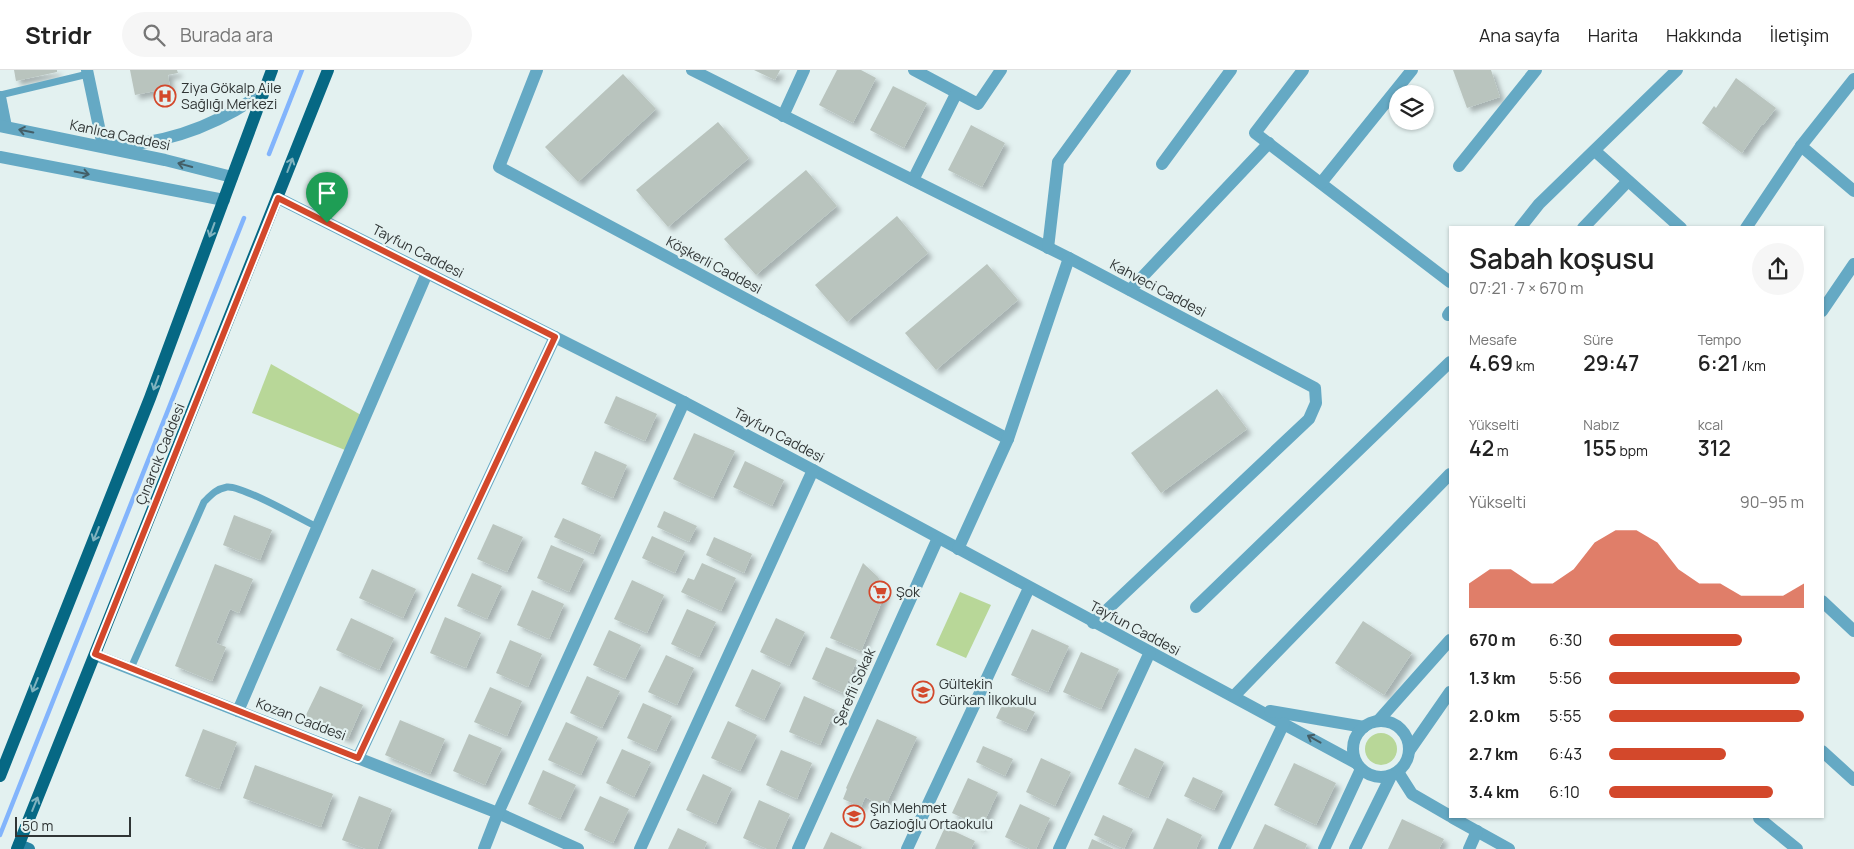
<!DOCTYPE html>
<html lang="tr">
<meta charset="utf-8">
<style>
body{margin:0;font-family:Manrope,sans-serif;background:#f6f6f6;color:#222;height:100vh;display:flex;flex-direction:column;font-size:19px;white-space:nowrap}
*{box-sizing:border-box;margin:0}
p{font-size:16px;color:#767676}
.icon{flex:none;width:28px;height:28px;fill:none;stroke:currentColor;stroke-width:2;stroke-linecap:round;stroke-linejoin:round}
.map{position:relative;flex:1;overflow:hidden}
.details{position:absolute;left:1449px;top:156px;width:375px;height:592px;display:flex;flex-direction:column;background:#fff;border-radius:0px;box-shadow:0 1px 4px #0004}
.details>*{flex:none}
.tools{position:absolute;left:1389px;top:15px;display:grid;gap:10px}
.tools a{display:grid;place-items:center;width:45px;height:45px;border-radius:50%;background:#fff;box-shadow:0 1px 4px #0004;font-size:25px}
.scale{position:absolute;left:15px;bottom:12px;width:116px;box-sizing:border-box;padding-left:5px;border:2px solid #303535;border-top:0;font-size:14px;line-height:18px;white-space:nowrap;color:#303535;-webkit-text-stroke:4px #e3f1f0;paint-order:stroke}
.pin{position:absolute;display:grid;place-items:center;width:42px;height:42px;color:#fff;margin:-51px -21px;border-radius:50% 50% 50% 0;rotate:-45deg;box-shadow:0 0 5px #0007}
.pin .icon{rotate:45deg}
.round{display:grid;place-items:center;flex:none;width:52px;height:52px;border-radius:26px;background:#f6f6f6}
.overview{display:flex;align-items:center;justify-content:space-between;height:85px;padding:0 20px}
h1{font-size:28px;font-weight:600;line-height:38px}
.metrics{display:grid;grid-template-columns:repeat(3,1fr);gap:8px;height:85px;padding:5px 20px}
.metrics div{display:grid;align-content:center}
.metrics b{font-size:21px;font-weight:600}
.metrics small{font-size:14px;font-weight:400}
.metrics p{font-size:14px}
.chart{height:140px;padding:10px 20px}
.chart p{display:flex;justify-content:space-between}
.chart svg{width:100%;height:90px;margin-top:5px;fill:#d3482b;opacity:.7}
ul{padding:0 20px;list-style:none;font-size:16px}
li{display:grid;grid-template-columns:80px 60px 1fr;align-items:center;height:38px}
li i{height:12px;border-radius:6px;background:#d3482b}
header{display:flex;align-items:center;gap:30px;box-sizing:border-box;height:70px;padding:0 25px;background:#fff;border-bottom:1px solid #e0e0e0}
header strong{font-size:24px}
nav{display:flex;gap:28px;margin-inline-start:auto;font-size:18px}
.search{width:350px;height:45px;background:#f6f6f6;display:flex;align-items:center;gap:12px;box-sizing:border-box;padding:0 18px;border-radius:28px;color:#767676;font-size:19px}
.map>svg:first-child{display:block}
.green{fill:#b8d798}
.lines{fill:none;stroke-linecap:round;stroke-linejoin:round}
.stream{stroke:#82b4fc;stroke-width:4.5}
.building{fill:#b9c4be;filter:url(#shadow)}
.lane{stroke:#65a9c4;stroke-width:7}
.street{stroke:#65a9c4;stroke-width:12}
.secondary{stroke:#2884a4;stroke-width:12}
.primary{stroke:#066884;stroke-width:12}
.oneway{stroke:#435e67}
.oneway2{stroke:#80b3bf}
.route-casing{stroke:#fff;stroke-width:10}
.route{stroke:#d3482b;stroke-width:6}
.labels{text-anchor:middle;stroke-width:4.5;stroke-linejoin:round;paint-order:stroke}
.poi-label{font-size:14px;fill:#303535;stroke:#e3f1f0;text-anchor:start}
.street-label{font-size:14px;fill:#303535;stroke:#e3f1f0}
</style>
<header>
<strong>Stridr</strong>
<div class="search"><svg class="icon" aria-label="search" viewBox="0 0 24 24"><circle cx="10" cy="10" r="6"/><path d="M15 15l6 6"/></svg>Burada ara</div>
<nav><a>Ana sayfa</a><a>Harita</a><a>Hakkında</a><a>İletişim</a></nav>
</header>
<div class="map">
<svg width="1854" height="779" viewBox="0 0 1854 779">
<defs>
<filter id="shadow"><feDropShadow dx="4.5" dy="4.5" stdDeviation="2.5" flood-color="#0004"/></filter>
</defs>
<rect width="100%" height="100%" fill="#e3f1f0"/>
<g class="green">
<polygon points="271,294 361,345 345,380 252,343"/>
<polygon points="960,522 991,535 966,588 936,575"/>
<circle cx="1381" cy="679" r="16"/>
</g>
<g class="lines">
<g class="stream">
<polyline points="269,84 302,0"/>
<polyline points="0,765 244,148"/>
</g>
</g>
<g class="building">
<polygon points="14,0 57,0 57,2 16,11"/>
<polygon points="130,0 177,0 178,3 168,5 170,18 135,25"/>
<polygon points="754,0 780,0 775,10"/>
<polygon points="837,0 861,0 876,8 853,53 819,35"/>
<polygon points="1453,0 1491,0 1500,27 1467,38"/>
<polygon points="623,4 656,39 578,112 545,77"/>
<polygon points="1736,8 1776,38 1763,55 1762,54 1742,83 1702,53 1714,36 1716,38"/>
<polygon points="893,16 927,33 904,78 870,60"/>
<polygon points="718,52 749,88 668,157 636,120"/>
<polygon points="971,55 1005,73 982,117 948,100"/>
<polygon points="806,100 837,136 756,205 724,169"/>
<polygon points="897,146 928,183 847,252 815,215"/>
<polygon points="987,194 1018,230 936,300 905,263"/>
<polygon points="1217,319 1247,359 1161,423 1131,383"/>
<polygon points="616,326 657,344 645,371 604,353"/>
<polygon points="694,363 735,381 713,428 673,409"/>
<polygon points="595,381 627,395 613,428 581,414"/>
<polygon points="745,391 784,410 772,436 733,417"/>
<polygon points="664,441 697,456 689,472 657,457"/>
<polygon points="234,445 272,460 260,490 223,475"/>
<polygon points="563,448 601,465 593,484 554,467"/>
<polygon points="493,454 523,467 507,502 477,489"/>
<polygon points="652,466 685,481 675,503 642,488"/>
<polygon points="714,467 752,484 744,503 706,485"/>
<polygon points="551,475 584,489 569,522 537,508"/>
<polygon points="702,493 736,508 721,541 681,522 688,508 694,510"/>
<polygon points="863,493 878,507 886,522 861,581 830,568"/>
<polygon points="215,494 253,509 239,543 230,539 216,573 226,577 212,611 175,596"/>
<polygon points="372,499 416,519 403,548 359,528"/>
<polygon points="472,503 502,516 487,549 457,536"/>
<polygon points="632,510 664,525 647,563 614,549"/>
<polygon points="532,520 564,534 549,569 517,555"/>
<polygon points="687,539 716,552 699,587 671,574"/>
<polygon points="445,547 481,563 466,598 430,583"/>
<polygon points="351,548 394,568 379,600 336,580"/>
<polygon points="776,548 805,562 789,596 760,582"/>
<polygon points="1363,551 1412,583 1384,625 1335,593"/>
<polygon points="1032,559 1069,576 1048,622 1011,605"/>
<polygon points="609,560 641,575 625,609 593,595"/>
<polygon points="510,570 542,584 528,617 496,603"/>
<polygon points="826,577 857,590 843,623 812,609"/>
<polygon points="1081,582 1119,599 1101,639 1063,622"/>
<polygon points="666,585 694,598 677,635 648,622"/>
<polygon points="752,599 781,613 764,650 735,636"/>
<polygon points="587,606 620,621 602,658 570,643"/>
<polygon points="320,616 363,635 348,669 304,649"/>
<polygon points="490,617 522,631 507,666 474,652"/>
<polygon points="804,626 835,640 820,675 789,662"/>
<polygon points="1005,629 1035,642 1026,661 996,648"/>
<polygon points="643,633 672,646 656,681 627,668"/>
<polygon points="877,649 917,667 885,737 865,727 861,737 843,729 847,719 846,718"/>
<polygon points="400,650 445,669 430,704 385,685"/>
<polygon points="728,651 757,665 740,701 711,688"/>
<polygon points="566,652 598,667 581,705 548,690"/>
<polygon points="203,659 237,672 219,719 185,706"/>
<polygon points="469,664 502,678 485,715 453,701"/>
<polygon points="983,676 1013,689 1005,706 976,692"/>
<polygon points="1135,678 1164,692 1148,728 1118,714"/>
<polygon points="622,679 651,692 634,727 606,713"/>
<polygon points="781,680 812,693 797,729 766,715"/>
<polygon points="1041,688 1071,702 1055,736 1026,722"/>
<polygon points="1294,693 1336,713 1316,755 1274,735"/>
<polygon points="255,695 333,724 321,757 243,728"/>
<polygon points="543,700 576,715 560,749 528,734"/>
<polygon points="703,704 732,718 716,754 686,740"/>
<polygon points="1193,707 1223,721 1214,740 1184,726"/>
<polygon points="968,708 998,722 982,757 952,743"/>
<polygon points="359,726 392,739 377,779 366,779 342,770"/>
<polygon points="600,726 629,739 613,773 584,760"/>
<polygon points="759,730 790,744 775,779 767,779 743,768"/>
<polygon points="1020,734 1050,748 1036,779 1030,779 1005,767"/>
<polygon points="1103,745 1133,759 1124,779 1094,765"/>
<polygon points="1167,748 1202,765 1196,779 1153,779"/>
<polygon points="1402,749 1444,769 1439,779 1388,779"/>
<polygon points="1265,754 1307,774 1305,779 1253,779"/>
<polygon points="945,757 975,771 971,779 935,779"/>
<polygon points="678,758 707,772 704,779 668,779"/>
<polygon points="831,762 862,777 861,779 823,779"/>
<polygon points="1092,769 1114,779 1088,779"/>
</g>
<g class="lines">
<g class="lane">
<polyline points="0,25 88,4"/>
<path d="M131,598L204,432C211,425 216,419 227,417C241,415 301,449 317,457"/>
</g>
<g class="street">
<path d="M87,0L103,76C163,76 215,57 264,22"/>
<polyline points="537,0 499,97 1008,369"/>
<polyline points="692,0 1069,188 1315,318 1316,333 1309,349 1093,553"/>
<polyline points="914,0 978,34 1001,0"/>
<polyline points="1303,0 1255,63 1450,212"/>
<polyline points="0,27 6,57"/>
<polyline points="783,46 804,0"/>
<polyline points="0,56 165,90 232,107"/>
<polyline points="1801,76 1854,121"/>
<polyline points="1595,81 1681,158"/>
<polyline points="0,87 224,130"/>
<polyline points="1162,94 1231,0"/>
<polyline points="1459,96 1536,0"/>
<polyline points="913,110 956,24"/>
<polyline points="1321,113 1412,0"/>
<polyline points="278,128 684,332 813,400 1356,693"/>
<polyline points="1520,158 1539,134 1677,0"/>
<polyline points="1583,158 1628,111"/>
<polyline points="1746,158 1801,76 1854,9"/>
<polyline points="1048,178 1058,92 1125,0"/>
<polyline points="1130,220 1269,73"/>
<polyline points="1822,241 1854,194"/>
<polyline points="1448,245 1450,242"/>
<polyline points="958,479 1008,369 1069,188"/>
<polyline points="1822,531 1854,561"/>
<polyline points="1196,537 1450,292"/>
<polyline points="95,585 498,743 578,779"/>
<polyline points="1234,626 1450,404"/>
<polyline points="238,641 427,203"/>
<polyline points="1270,641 1364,657"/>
<circle cx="1381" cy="679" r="28"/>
<polyline points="1378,651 1450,570"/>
<polyline points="1409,681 1450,622"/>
<polyline points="1822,681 1854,710"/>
<polyline points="358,688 555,267"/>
<polyline points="1398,702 1412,724 1450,746"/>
<polyline points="1453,748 1509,779"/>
<polyline points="1759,748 1797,779"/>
<polyline points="484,779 498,743 684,332"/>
<polyline points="640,779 813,400"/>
<polyline points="798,779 938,468"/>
<polyline points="907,779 1029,518"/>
<polyline points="1059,779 1150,582"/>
<polyline points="1224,779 1284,653"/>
<polyline points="1324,779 1361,699"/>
<polyline points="1355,779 1391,706"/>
<polyline points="1469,779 1477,761"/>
</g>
<polyline class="secondary" points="19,775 29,779"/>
<g class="primary">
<polyline points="0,706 150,328 272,0"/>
<polyline points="17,779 328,0"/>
</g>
</g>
<defs><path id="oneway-shaft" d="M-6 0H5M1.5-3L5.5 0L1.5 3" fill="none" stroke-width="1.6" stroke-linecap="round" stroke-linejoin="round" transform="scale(1.25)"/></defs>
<g class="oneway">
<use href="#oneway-shaft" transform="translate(26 61) rotate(-169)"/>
<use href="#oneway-shaft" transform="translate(185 95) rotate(-165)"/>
<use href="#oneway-shaft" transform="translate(82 103) rotate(11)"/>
<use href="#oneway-shaft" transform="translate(1314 669) rotate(-151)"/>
</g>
<g class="oneway2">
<use href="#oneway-shaft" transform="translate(290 95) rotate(-69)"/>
<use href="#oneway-shaft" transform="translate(212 160) rotate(110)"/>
<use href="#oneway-shaft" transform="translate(156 313) rotate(110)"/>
<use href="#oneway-shaft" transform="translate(96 464) rotate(112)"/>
<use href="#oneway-shaft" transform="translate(35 615) rotate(112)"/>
<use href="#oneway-shaft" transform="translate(35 734) rotate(-68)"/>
</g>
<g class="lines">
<g class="route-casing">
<polygon id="route" points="278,128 555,267 358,688 95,584"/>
</g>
<use href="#route" class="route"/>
</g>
<defs>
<g id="hospital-ring" transform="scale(1.125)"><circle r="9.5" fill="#e3f1f0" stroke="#d3482b" stroke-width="1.5"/><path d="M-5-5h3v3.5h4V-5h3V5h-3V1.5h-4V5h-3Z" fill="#d3482b"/></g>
<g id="supermarket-ring" transform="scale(1.125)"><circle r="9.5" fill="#e3f1f0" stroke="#d3482b" stroke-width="1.5"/><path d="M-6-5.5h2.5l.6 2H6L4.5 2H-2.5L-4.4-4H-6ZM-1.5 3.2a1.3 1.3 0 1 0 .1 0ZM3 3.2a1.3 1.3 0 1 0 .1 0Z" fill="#d3482b"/></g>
<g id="school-ring" transform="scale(1.125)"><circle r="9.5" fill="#e3f1f0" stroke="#d3482b" stroke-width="1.5"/><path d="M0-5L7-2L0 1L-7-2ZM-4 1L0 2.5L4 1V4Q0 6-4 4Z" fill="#d3482b"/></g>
</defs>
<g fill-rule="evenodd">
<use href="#hospital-ring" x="165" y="26"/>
<use href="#supermarket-ring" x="880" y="522"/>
<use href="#school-ring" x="923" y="622"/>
<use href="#school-ring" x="854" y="746"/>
</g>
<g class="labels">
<g class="poi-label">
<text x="181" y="23">Ziya Gökalp Aile<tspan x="181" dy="16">Sağlığı Merkezi</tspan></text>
<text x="896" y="527">Şok</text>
<text x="939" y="619">Gültekin<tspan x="939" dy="16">Gürkan İlkokulu</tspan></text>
<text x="870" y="743">Şıh Mehmet<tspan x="870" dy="16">Gazioğlu Ortaokulu</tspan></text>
</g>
<g class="street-label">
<text transform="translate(120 65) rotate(12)" y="5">Kanlıca Caddesi</text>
<text transform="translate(418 181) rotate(27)" y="5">Tayfun Caddesi</text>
<text transform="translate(714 195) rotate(28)" y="5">Köşkerli Caddesi</text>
<text transform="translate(1158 218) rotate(28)" y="5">Kahveci Caddesi</text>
<text transform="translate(779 365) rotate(28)" y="5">Tayfun Caddesi</text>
<text transform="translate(160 384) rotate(-68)" y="5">Çınarcık Caddesi</text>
<text transform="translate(1135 558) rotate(28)" y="5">Tayfun Caddesi</text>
<text transform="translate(854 617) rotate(-66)" y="5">Şerefli Sokak</text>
<text transform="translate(301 649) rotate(21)" y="5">Kozan Caddesi</text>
</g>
</g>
</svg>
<div class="tools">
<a><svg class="icon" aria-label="layers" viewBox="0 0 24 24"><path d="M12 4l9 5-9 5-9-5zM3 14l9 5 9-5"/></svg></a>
</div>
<div class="scale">50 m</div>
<div class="pin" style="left:327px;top:153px;background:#1e9e55"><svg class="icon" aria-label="arrive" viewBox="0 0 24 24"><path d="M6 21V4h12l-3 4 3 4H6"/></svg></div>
<section class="details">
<div class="overview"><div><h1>Sabah koşusu</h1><p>07:21 · 7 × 670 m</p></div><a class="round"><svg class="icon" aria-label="share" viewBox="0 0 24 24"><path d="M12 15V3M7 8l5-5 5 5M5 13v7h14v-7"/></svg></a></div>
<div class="metrics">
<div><p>Mesafe</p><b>4.69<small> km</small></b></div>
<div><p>Süre</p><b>29:47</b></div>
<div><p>Tempo</p><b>6:21<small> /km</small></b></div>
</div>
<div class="metrics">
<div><p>Yükselti</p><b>42<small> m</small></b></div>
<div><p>Nabız</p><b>155<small> bpm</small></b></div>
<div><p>kcal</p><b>312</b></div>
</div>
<div class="chart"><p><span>Yükselti</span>90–95 m</p>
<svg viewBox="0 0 160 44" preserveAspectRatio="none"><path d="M0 44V32L10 25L20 25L30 32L40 32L50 25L60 12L70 6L80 6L90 12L100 25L110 32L120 32L130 38L140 38L150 38L160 32V44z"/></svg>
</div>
<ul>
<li><b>670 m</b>6:30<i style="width:68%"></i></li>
<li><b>1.3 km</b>5:56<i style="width:98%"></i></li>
<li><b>2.0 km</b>5:55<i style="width:100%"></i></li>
<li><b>2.7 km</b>6:43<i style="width:60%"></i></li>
<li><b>3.4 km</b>6:10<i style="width:84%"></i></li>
</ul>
</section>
</div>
